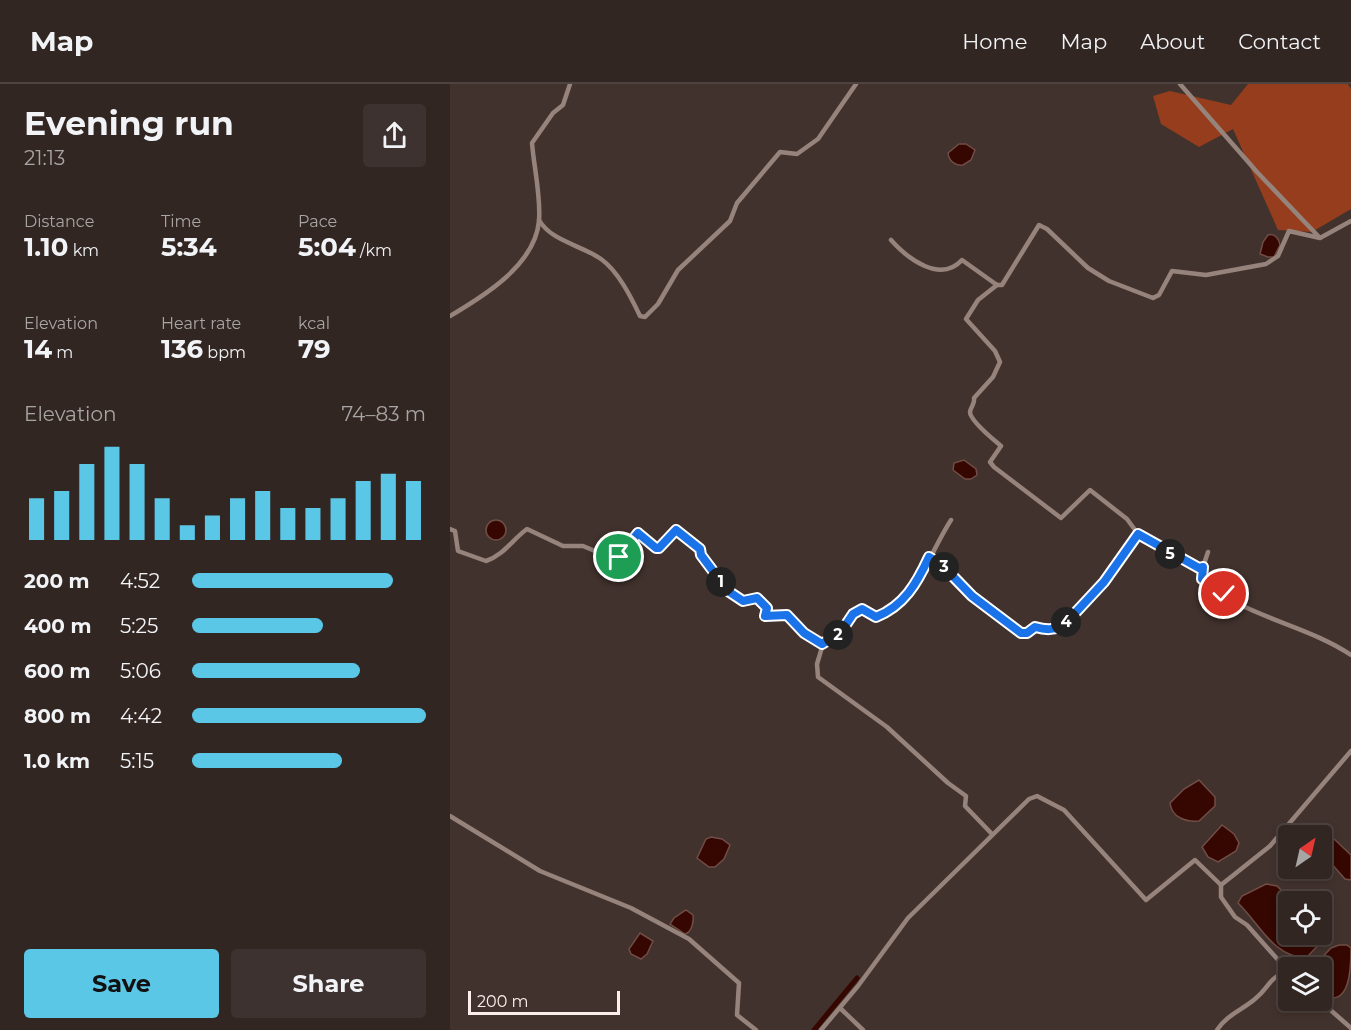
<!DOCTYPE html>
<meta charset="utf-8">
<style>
body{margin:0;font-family:Montserrat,sans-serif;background:#3d322f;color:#f1f3f6;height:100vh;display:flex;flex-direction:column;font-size:22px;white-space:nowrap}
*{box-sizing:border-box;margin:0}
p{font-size:20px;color:#a8a5a5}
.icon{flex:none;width:33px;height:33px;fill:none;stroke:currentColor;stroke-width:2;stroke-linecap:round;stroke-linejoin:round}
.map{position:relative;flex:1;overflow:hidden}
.drawer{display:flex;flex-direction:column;background:#322622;width:450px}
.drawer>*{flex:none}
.needle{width:39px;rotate:34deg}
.buttons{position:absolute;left:828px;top:741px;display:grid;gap:12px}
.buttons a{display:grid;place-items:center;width:54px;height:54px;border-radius:6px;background:#322622;box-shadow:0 3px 9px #0003,0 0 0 2px #4d4340;font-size:30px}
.scale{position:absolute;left:18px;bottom:15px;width:152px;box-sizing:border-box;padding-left:6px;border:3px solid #faefeb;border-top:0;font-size:16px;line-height:21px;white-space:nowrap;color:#faefeb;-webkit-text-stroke:4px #42322d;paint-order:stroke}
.pin{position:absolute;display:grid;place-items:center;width:51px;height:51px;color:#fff;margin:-26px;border:3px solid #fff;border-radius:50%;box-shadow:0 2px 6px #0007}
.km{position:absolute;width:30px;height:30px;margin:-15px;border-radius:50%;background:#222;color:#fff;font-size:16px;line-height:30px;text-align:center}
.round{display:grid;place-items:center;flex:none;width:63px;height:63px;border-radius:6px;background:#3d322f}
.summary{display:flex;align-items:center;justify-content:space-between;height:102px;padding:0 24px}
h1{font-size:33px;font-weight:700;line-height:45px}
.metrics{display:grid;grid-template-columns:repeat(3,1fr);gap:9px;height:102px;padding:6px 24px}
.metrics div{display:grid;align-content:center}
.metrics b{font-size:26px;font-weight:700}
.metrics small{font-size:16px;font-weight:400}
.metrics p{font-size:16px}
.chart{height:168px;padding:12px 24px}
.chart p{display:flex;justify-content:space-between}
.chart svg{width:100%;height:108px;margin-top:6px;stroke:#5bc7e7;stroke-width:6}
.primary-button{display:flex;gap:12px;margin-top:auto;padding:12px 24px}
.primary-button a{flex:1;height:69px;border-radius:6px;background:#5bc7e7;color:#111;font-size:24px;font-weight:700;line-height:69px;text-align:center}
.primary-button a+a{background:#3d322f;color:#f1f3f6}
ul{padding:0 24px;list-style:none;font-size:20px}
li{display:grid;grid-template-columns:96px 72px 1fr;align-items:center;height:45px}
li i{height:15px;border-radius:8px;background:#5bc7e7}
header{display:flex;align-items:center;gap:36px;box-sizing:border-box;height:84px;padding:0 30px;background:#322622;border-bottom:2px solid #4d4340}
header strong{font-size:28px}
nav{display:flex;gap:33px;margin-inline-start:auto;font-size:21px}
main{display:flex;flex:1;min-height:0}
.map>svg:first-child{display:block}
.forest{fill:#953d1c}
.water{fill:#350700;stroke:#704d46;stroke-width:1.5}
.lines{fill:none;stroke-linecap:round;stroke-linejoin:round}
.canal{stroke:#350700;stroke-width:5}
.minor{stroke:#96837c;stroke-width:4.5}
.route-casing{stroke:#fff;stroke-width:12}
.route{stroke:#1a73e8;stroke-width:8}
</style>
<header>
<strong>Map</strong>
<nav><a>Home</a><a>Map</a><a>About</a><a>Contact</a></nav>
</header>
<main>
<section class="drawer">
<div class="summary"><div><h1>Evening run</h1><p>21:13</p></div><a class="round"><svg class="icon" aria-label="share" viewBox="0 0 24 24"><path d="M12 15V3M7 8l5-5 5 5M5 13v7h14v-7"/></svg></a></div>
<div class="metrics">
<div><p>Distance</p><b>1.10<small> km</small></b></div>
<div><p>Time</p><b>5:34</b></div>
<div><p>Pace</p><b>5:04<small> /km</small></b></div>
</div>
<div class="metrics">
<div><p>Elevation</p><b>14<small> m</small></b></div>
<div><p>Heart rate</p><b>136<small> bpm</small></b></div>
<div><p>kcal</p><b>79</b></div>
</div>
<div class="chart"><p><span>Elevation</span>74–83 m</p>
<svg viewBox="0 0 160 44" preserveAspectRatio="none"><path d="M5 44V27M15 44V24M25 44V13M35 44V6M45 44V13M55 44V27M65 44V38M75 44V34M85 44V27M95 44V24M105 44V31M115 44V31M125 44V27M135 44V20M145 44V17M155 44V20"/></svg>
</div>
<ul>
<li><b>200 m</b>4:52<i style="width:86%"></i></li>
<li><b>400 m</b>5:25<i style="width:56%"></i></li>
<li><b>600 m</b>5:06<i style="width:72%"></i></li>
<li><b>800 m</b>4:42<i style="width:100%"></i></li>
<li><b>1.0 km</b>5:15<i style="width:64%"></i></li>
</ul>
<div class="primary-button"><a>Save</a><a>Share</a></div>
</section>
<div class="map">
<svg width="901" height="946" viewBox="0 0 901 946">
<rect width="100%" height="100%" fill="#42322d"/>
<polygon class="forest" points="798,0 898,0 901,5 901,125 862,148 828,146 783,45 749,63 711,40 703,12 720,7 781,21"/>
<g class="water">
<path d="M509,60H516L525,66L521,76L513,81C505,82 499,77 498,69Z"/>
<path d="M818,151C825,149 829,155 830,161L824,173H818L810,170L813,158Z"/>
<polygon points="514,376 526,385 527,391 521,395 515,395 503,386 504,379"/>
<circle cx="46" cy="446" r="10"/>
<path d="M749,696L765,713V722L749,737C736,738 722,734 720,719L734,705Z"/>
<polygon points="772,741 784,750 789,759 786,767 768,778 758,773 752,763"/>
<polygon points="868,746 882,753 901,771 901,796 895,795 872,769 872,752 864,751"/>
<polygon points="261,753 272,755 280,761 274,775 265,783 259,783 247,774 256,755"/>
<path d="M816,800L827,802L842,817L838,818V850H872V847L877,852L856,874C823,873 809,839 788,819L792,812Z"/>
<path d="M236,826L243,831C244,837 242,848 235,850L220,840L224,834Z"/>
<polygon points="190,849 203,857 197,870 191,875 181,870 179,865"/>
<path d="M889,861H897L901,864C901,881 901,926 872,911V884L863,883L881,864Z"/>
</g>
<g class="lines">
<polyline class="canal" points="364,946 407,894"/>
<g class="minor">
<polyline points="730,0 807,88 869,153"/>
<path d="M89,136C101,157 131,161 151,175C168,187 181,213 190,232L195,233L208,220L228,186L280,137L287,119L330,68L347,70L368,55L406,0"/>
<path d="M441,156C457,174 490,200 512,176L547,201H552L589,141L597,145L638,184L659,197L703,214L709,211L722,187L756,191L816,180L828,172L839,147L870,154L901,137"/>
<path d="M547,201L528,216L516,235L545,267L550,278L543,293L524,314C525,320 521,322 520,328C520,337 544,356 551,362L540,378L544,383L611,434L640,406L677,435L688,450L749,484L753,483L758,468"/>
<path d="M0,232C34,212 85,181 89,137C91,112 84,84 82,59L103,29L113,21L120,0"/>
<path d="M0,445L5,447L8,467L36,477C54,471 63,455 77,445L113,462H133L164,475L173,469L188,449L206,464H209L226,446L250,465L251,471L278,507L293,517L307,514L317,524L315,532L337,531L354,549L373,560L391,548L403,530L412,525L426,533C466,518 479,470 501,436"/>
<path d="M479,473C510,491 531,524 562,542C566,544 569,549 573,549C578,550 582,546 585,543C596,546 603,546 613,541L654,498L688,450"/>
<path d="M753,483L752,495C793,533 855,540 901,571"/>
<polyline points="373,560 367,580 368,593 437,643 498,699 516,712 515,722 541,749"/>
<polyline points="0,732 90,787 181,824 239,855 289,899 287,931 306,946"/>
<polyline points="771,801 771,813 785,833 797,841 838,887"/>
<polyline points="869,916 901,944"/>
<polyline points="390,924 413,946"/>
<polyline points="371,946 408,902 458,834 579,715 587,712 614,726 696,816 745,776 771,801 820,762 901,667"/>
<path d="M767,946C777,931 792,926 805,915C819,904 817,896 837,886"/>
</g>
</g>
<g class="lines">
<g class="route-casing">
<path id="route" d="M169,473L188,449L206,464H209L226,446L250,465L251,471L278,507L293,517L307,514L317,524L315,532L337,531L354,549L372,560L391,548L403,530L412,525L426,533C454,522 467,499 479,473L492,481L522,512L571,549H577L585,543C596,546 603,546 613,542L654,498L688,450L749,484L753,483L752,495L774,510"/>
</g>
<use href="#route" class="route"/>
</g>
</svg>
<div class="buttons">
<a><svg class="needle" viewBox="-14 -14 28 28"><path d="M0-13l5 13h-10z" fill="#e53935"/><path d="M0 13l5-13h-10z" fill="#a8a5a5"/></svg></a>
<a><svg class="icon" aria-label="locate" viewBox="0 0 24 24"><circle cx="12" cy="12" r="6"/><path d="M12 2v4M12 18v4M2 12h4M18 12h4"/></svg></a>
<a><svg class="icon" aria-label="layers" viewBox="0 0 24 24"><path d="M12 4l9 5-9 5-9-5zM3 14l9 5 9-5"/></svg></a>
</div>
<div class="scale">200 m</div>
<div class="pin" style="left:169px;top:473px;background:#1e9e55"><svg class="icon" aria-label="arrive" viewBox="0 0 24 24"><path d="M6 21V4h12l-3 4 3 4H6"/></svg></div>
<div class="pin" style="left:774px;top:510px;background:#d93025"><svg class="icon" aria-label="check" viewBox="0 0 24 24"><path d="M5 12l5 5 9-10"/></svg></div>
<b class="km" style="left:271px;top:498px">1</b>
<b class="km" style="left:388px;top:551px">2</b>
<b class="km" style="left:494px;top:483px">3</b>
<b class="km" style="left:616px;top:538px">4</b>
<b class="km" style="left:720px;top:470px">5</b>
</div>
</main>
